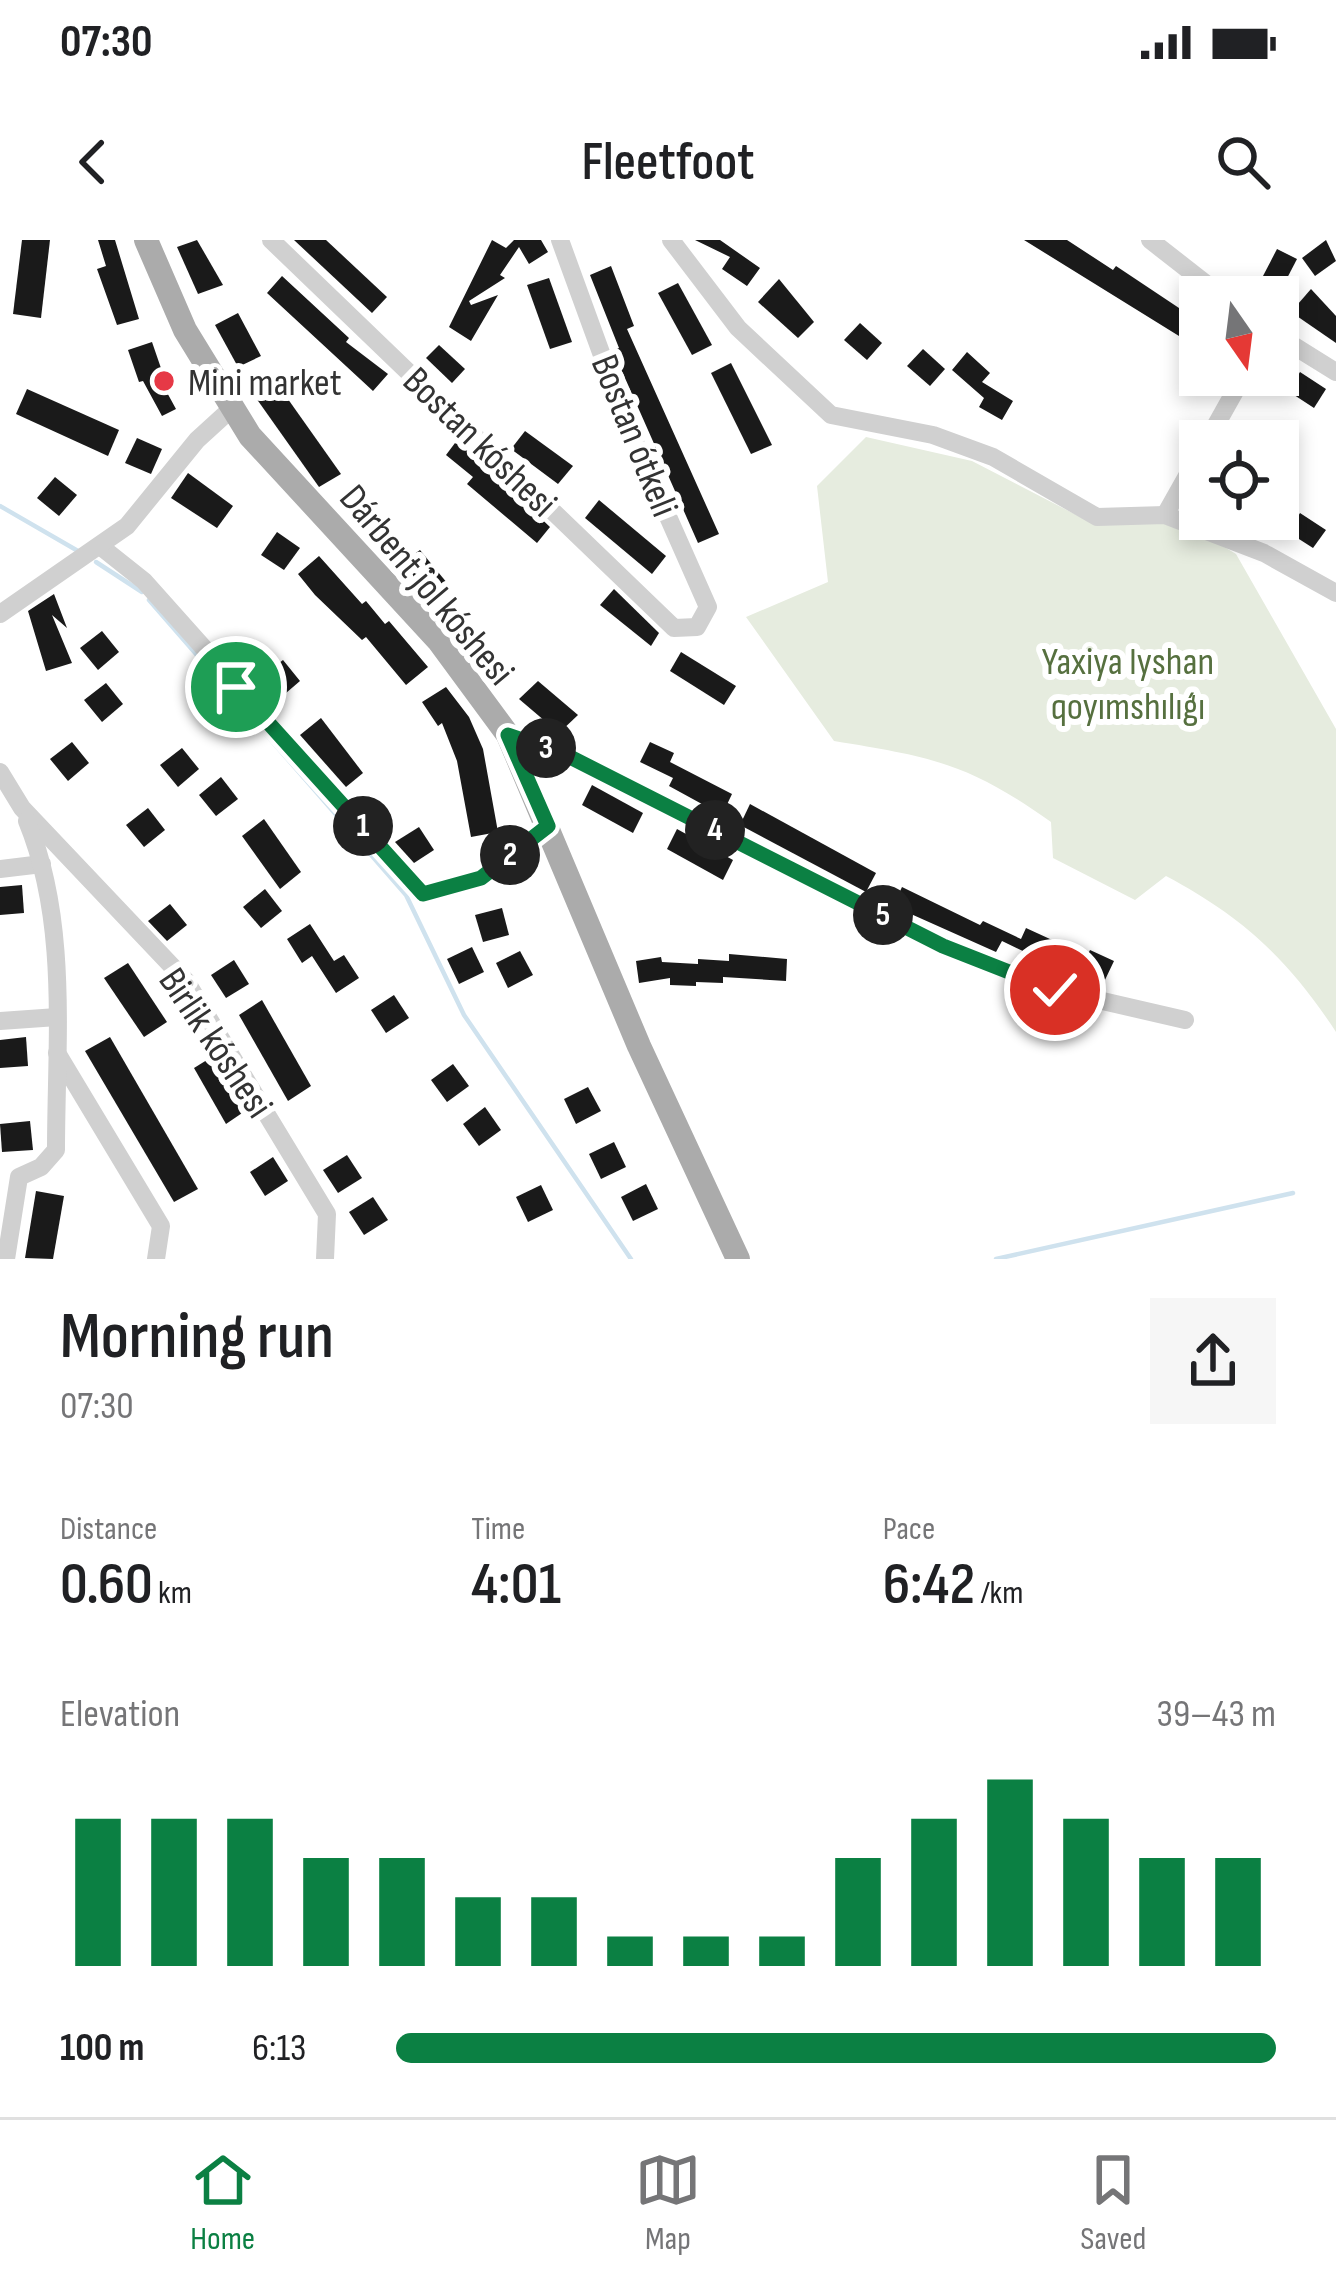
<!DOCTYPE html>
<meta charset="utf-8">
<style>
body{margin:0;font-family:"Sofia Sans Condensed",sans-serif;background:#f6f6f6;color:#202124;height:100vh;display:flex;flex-direction:column;font-size:45px;white-space:nowrap}
*{box-sizing:border-box;margin:0}
p{font-size:39px;color:#757577}
.icon{flex:none;width:66px;height:66px;fill:none;stroke:currentColor;stroke-width:2;stroke-linecap:round;stroke-linejoin:round}
.map{position:relative;height:1019px;overflow:hidden}
.drawer{display:flex;flex-direction:column;background:#fff;flex:1}
.drawer>*{flex:none}
.needle{width:78px;rotate:166deg}
.buttons{position:absolute;left:1179px;top:36px;display:grid;gap:24px}
.buttons a{display:grid;place-items:center;width:120px;height:120px;border-radius:0px;background:#fff;box-shadow:0 6px 18px #0003;font-size:60px}
.pin{position:absolute;display:grid;place-items:center;width:102px;height:102px;color:#fff;margin:-51px;border:6px solid #fff;border-radius:50%;box-shadow:0 3px 12px #0007}
.km{position:absolute;width:60px;height:60px;margin:-30px;border-radius:50%;background:#222;color:#fff;font-size:33px;line-height:60px;text-align:center}
.round{display:grid;place-items:center;flex:none;width:126px;height:126px;border-radius:0px;background:#f6f6f6}
.overview{display:flex;align-items:center;justify-content:space-between;height:204px;padding:0 60px}
h1{font-size:66px;font-weight:600;line-height:90px}
.figures{display:grid;grid-template-columns:repeat(3,1fr);gap:18px;height:204px;padding:12px 60px}
.figures div{display:grid;align-content:center}
.figures b{font-size:60px;font-weight:600}
.figures small{font-size:33px;font-weight:400}
.figures p{font-size:33px}
.chart{height:336px;padding:24px 60px}
.chart p{display:flex;justify-content:space-between}
.chart svg{width:100%;height:216px;margin-top:12px;stroke:#0b8043;stroke-width:6}
ul{padding:0 60px;list-style:none;font-size:39px}
li{display:grid;grid-template-columns:192px 144px 1fr;align-items:center;height:90px}
li i{height:30px;border-radius:15px;background:#0b8043}
.status{display:flex;justify-content:space-between;align-items:center;height:84px;padding:0 60px;background:#fff;direction:ltr}
.status svg{height:33px;fill:currentColor}
header{display:flex;justify-content:space-between;align-items:center;height:156px;padding:0 60px;background:#fff;font-size:54px;font-weight:600}
.tab-bar{display:flex;justify-content:space-around;align-items:center;height:168px;border-top:3px solid #e0e0e0;background:#fff;font-size:33px;color:#757577}
.tab-bar a{display:grid;justify-items:center;gap:6px}
.tab-bar .selected{color:#0b8043}
.map>svg:first-child{display:block}
.green{fill:#e6ecdf}
.lines{fill:none;stroke-linecap:round;stroke-linejoin:round}
.stream{stroke:#cfe2ee;stroke-width:4.5}
.building{fill:#1a1a1a}
.minor{stroke:#d0d0d0;stroke-width:18}
.major{stroke:#ababab;stroke-width:24}
.route-casing{stroke:#fff;stroke-width:24}
.route{stroke:#0b8043;stroke-width:15}
.poi-dot{fill:#e63946;stroke:#fff;stroke-width:4.5}
.labels{text-anchor:middle;stroke-width:12;stroke-linejoin:round;paint-order:stroke}
.poi-label{font-size:39px;fill:#333;stroke:#fff;text-anchor:start}
.street-label{font-size:39px;fill:#333;stroke:#fff}
.park-label{font-size:39px;fill:#56703f;stroke:#fff}
</style>
<div class="status"><b>07:30</b><svg viewBox="0 0 49 12"><path d="M0 12V9h3v3zM5 12V6h3v6zM10 12V3h3v9zM15 12V0h3v12zM26 1h20v11H26zM47 4h2v5h-2z"/></svg></div>
<header><svg class="icon" aria-label="back" viewBox="0 0 24 24"><path d="M15 5l-7 7 7 7"/></svg>Fleetfoot<svg class="icon" aria-label="search" viewBox="0 0 24 24"><circle cx="10" cy="10" r="6"/><path d="M15 15l6 6"/></svg></header>
<div class="map">
<svg width="1336" height="1019" viewBox="0 0 1336 1019">
<rect width="100%" height="100%" fill="#fff"/>
<path class="green" d="M866,197L972,221L1088,281L1188,285L1236,314L1336,489V792C1288,719 1243,677 1166,636L1135,660L1053,618L1051,582C968,523 932,517 834,501L746,377L828,342L817,246Z"/>
<g class="lines">
<g class="stream">
<polyline points="0,266 78,311"/>
<polyline points="96,322 142,352"/>
<polyline points="149,360 406,655 464,775 631,1019"/>
<polyline points="996,1019 1293,953"/>
</g>
</g>
<g class="building">
<polygon points="22,0 50,0 41,78 13,74"/>
<polygon points="98,0 115,0 139,79 117,85 97,29 106,26"/>
<polygon points="197,0 223,45 198,54 177,7"/>
<polygon points="294,0 326,0 387,57 372,73"/>
<polygon points="492,0 506,8 514,0 541,0 548,12 529,24 519,7 500,35 505,38 469,61 471,65 498,55 471,101 449,87"/>
<polygon points="695,0 720,0 760,28 747,46 722,29 730,17"/>
<polygon points="1024,0 1067,0 1113,30 1116,26 1200,82 1200,109"/>
<polygon points="1326,0 1336,21 1315,36 1302,18"/>
<polygon points="1277,9 1297,19 1283,46 1263,36"/>
<polygon points="611,26 634,86 627,89 719,294 698,303 621,129 614,110 619,108 590,35"/>
<polygon points="282,36 349,98 346,102 388,134 373,151 267,53"/>
<polygon points="549,38 572,102 550,109 527,45"/>
<polygon points="779,39 814,82 798,98 758,62"/>
<polygon points="678,43 712,105 692,115 658,53"/>
<polygon points="1311,49 1336,76 1336,103 1291,72"/>
<polygon points="238,73 261,116 238,127 215,85"/>
<polygon points="860,83 882,103 867,120 844,100"/>
<polygon points="152,102 163,134 158,136 176,169 162,176 143,141 139,142 128,110"/>
<polygon points="439,105 465,129 452,143 426,118"/>
<polygon points="923,109 945,129 930,146 907,126"/>
<polygon points="967,112 990,133 982,142 1013,161 1002,180 979,167 984,158 952,130"/>
<polygon points="731,123 772,205 751,214 711,133"/>
<polygon points="1300,132 1326,149 1314,168 1288,151"/>
<polygon points="278,145 341,234 319,247 256,158"/>
<polygon points="27,149 119,190 108,216 16,174"/>
<polygon points="525,191 573,226 558,244 511,209"/>
<polygon points="137,198 162,209 151,234 125,223"/>
<polygon points="458,199 550,287 537,303 467,244 473,237 446,215"/>
<polygon points="188,233 233,266 217,288 171,258"/>
<polygon points="55,237 77,255 59,276 37,258"/>
<polygon points="599,260 666,316 652,334 585,278"/>
<polygon points="1300,273 1326,290 1313,308 1288,292"/>
<polygon points="277,292 300,308 284,330 261,315"/>
<polygon points="420,310 452,349 431,365 399,325"/>
<polygon points="319,316 362,364 366,361 385,384 389,381 428,427 406,445 366,397 362,400 315,355 298,334"/>
<polygon points="614,349 659,393 651,406 600,365"/>
<polygon points="54,354 67,388 52,375 72,423 46,431 28,371"/>
<polygon points="102,391 119,412 98,430 80,408"/>
<polygon points="245,400 270,430 283,420 300,441 279,459 254,428 246,435 227,414"/>
<polygon points="681,412 736,446 724,465 670,431"/>
<polygon points="538,441 578,475 559,493 519,459"/>
<polygon points="106,443 123,464 102,482 84,460"/>
<polygon points="446,447 469,477 483,509 498,592 471,597 457,521 442,483 438,486 422,462"/>
<polygon points="321,478 363,533 346,547 300,495"/>
<polygon points="72,502 89,523 68,541 50,519"/>
<polygon points="650,502 674,513 670,522 732,554 722,575 669,546 673,538 640,522"/>
<polygon points="182,508 199,529 178,547 160,525"/>
<polygon points="221,537 238,559 216,576 199,555"/>
<polygon points="592,545 643,573 633,593 582,565"/>
<polygon points="750,564 876,633 866,652 740,585"/>
<polygon points="148,568 165,590 144,607 126,585"/>
<polygon points="264,579 301,632 280,649 242,596"/>
<polygon points="419,587 434,610 414,623 395,602"/>
<polygon points="677,589 733,620 723,640 667,609"/>
<polygon points="22,645 24,673 0,675 0,647"/>
<polygon points="902,647 980,685 983,681 1021,699 1026,688 1087,716 1090,710 1114,721 1104,742 1074,727 1071,734 1002,701 996,712 893,666"/>
<polygon points="265,649 282,671 261,688 243,667"/>
<polygon points="170,664 187,685 167,701 148,681"/>
<polygon points="502,668 509,695 483,702 475,675"/>
<polygon points="310,684 334,721 344,715 359,738 336,753 312,716 302,723 287,699"/>
<polygon points="472,707 484,732 459,744 447,719"/>
<polygon points="520,711 533,735 508,748 496,723"/>
<polygon points="729,714 787,719 786,741 723,737 723,743 696,742 696,746 670,745 670,738 639,743 636,721 661,717 662,722 698,724 698,719 729,721"/>
<polygon points="234,720 249,744 226,758 211,735"/>
<polygon points="128,723 167,782 144,797 104,738"/>
<polygon points="394,755 409,778 386,793 371,770"/>
<polygon points="262,760 311,846 288,861 239,775"/>
<polygon points="26,797 28,826 0,828 0,800"/>
<polygon points="110,797 198,949 174,962 85,811"/>
<polygon points="215,815 248,869 226,884 194,828"/>
<polygon points="453,824 469,846 447,862 431,840"/>
<polygon points="588,847 601,871 576,884 564,859"/>
<polygon points="485,867 501,890 479,906 463,884"/>
<polygon points="30,881 33,910 2,912 0,884"/>
<polygon points="614,902 626,927 601,939 589,914"/>
<polygon points="347,915 362,938 338,953 323,930"/>
<polygon points="273,917 288,941 265,956 250,932"/>
<polygon points="646,944 658,969 633,981 621,957"/>
<polygon points="541,945 553,970 528,982 516,957"/>
<polygon points="36,951 64,956 53,1019 25,1018"/>
<polygon points="373,957 388,980 364,995 349,972"/>
</g>
<g class="lines">
<g class="minor">
<polyline points="271,0 674,388 697,387 708,367 627,184 560,0"/>
<polyline points="671,0 738,88 831,175 933,195 993,217 1097,277 1165,275 1264,313 1336,353"/>
<polyline points="1150,0 1223,57"/>
<polyline points="1278,96 1336,132"/>
<polyline points="1207,201 1244,135"/>
<polyline points="1165,275 1200,213"/>
<polyline points="100,306 144,341 423,654 481,638 548,586"/>
<polyline points="0,374 127,286 197,200 231,169"/>
<polyline points="508,495 564,514 943,706 1055,750 1185,780"/>
<polyline points="0,532 22,568 186,741 327,974 325,1019"/>
<polyline points="0,629 42,624"/>
<polyline points="0,781 57,777"/>
<polyline points="57,813 161,986 156,1019"/>
<path d="M6,1019L19,937L41,927L56,910C56,802 69,683 27,581"/>
</g>
<polyline class="major" points="146,0 185,90 250,196 438,400 508,495 639,806 738,1019"/>
</g>
<g class="lines">
<g class="route-casing">
<polyline id="route" points="236,447 423,654 481,638 548,586 508,495 564,514 943,706 1055,750"/>
</g>
<use href="#route" class="route"/>
</g>
<circle class="poi-dot" cx="164" cy="141" r="12"/>
<g class="labels">
<g class="poi-label">
<text x="188" y="155">Mini market</text>
</g>
<g class="street-label">
<text transform="translate(636 195) rotate(68)" y="14">Bostan ótkeli</text>
<text transform="translate(481 201) rotate(44)" y="14">Bostan kóshesi</text>
<text transform="translate(428 344) rotate(50)" y="14">Dárbent jol kóshesi</text>
<text transform="translate(217 802) rotate(56)" y="14">Birlik kóshesi</text>
</g>
<g class="park-label">
<text x="1128" y="434">Yaxiya Iyshan<tspan x="1128" dy="45">qoyımshılıǵı</tspan></text>
</g>
</g>
</svg>
<div class="buttons">
<a><svg class="needle" viewBox="-14 -14 28 28"><path d="M0-13l5 13h-10z" fill="#e53935"/><path d="M0 13l5-13h-10z" fill="#757577"/></svg></a>
<a><svg class="icon" aria-label="locate" viewBox="0 0 24 24"><circle cx="12" cy="12" r="6"/><path d="M12 2v4M12 18v4M2 12h4M18 12h4"/></svg></a>
</div>
<div class="pin" style="left:236px;top:447px;background:#1e9e55"><svg class="icon" aria-label="arrive" viewBox="0 0 24 24"><path d="M6 21V4h12l-3 4 3 4H6"/></svg></div>
<div class="pin" style="left:1055px;top:750px;background:#d93025"><svg class="icon" aria-label="check" viewBox="0 0 24 24"><path d="M5 12l5 5 9-10"/></svg></div>
<b class="km" style="left:363px;top:586px">1</b>
<b class="km" style="left:510px;top:615px">2</b>
<b class="km" style="left:546px;top:508px">3</b>
<b class="km" style="left:715px;top:590px">4</b>
<b class="km" style="left:883px;top:675px">5</b>
</div>
<section class="drawer">
<div class="overview"><div><h1>Morning run</h1><p>07:30</p></div><a class="round"><svg class="icon" aria-label="share" viewBox="0 0 24 24"><path d="M12 15V3M7 8l5-5 5 5M5 13v7h14v-7"/></svg></a></div>
<div class="figures">
<div><p>Distance</p><b>0.60<small> km</small></b></div>
<div><p>Time</p><b>4:01</b></div>
<div><p>Pace</p><b>6:42<small> /km</small></b></div>
</div>
<div class="chart"><p><span>Elevation</span>39–43 m</p>
<svg viewBox="0 0 160 44" preserveAspectRatio="none"><path d="M5 44V14M15 44V14M25 44V14M35 44V22M45 44V22M55 44V30M65 44V30M75 44V38M85 44V38M95 44V38M105 44V22M115 44V14M125 44V6M135 44V14M145 44V22M155 44V22"/></svg>
</div>
<ul>
<li><b>100 m</b>6:13<i style="width:100%"></i></li>
</ul>
</section>
<nav class="tab-bar">
<a class="selected"><svg class="icon" aria-label="home" viewBox="0 0 24 24"><path d="M3 11l9-7 9 7M6 9v11h12V9"/></svg>Home</a>
<a><svg class="icon" aria-label="map" viewBox="0 0 24 24"><path d="M3 6l6-2 6 2 6-2v14l-6 2-6-2-6 2zM9 4v14M15 6v14"/></svg>Map</a>
<a><svg class="icon" aria-label="saved" viewBox="0 0 24 24"><path d="M7 4h10v16l-5-4-5 4z"/></svg>Saved</a>
</nav>
